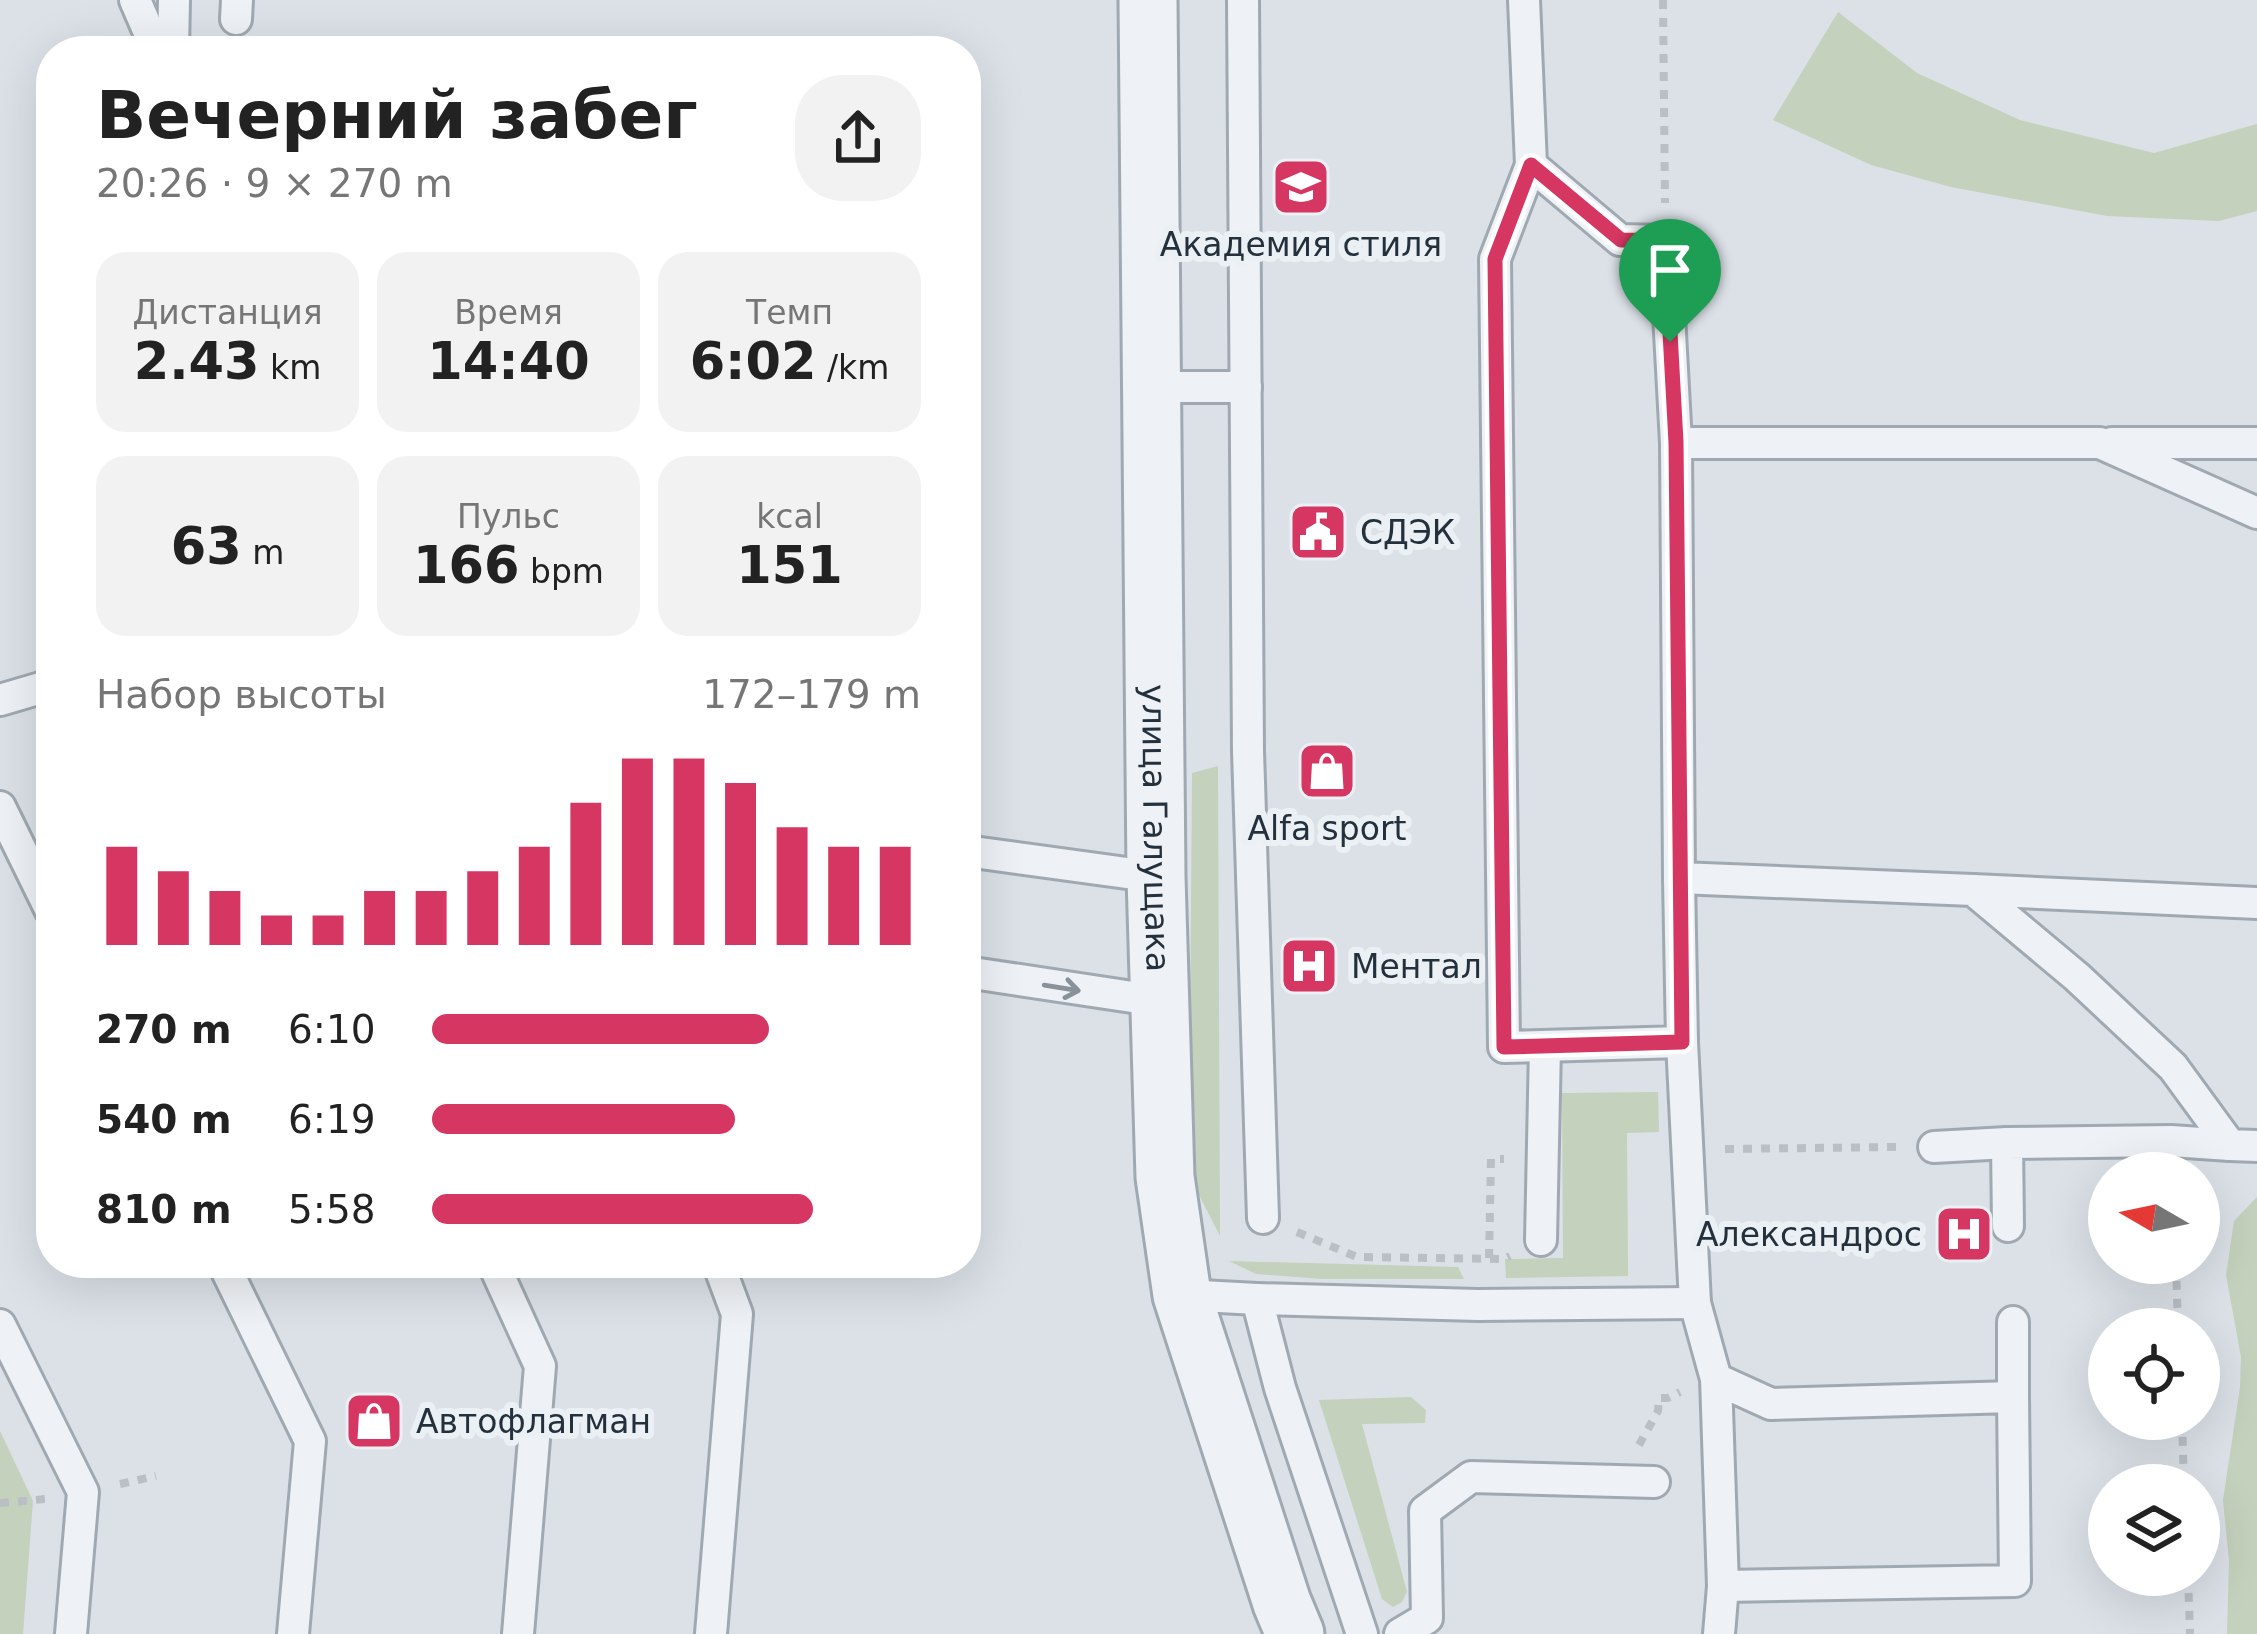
<!DOCTYPE html>
<html lang="ru">
<meta charset="utf-8">
<style>
body{margin:0;font-family:"DejaVu Sans",sans-serif;background:#f2f2f2;color:#222;height:100vh;display:flex;flex-direction:column;font-size:45px;white-space:nowrap}
*{box-sizing:border-box;margin:0}
p{font-size:39px;color:#767676}
.icon{flex:none;width:66px;height:66px;fill:none;stroke:currentColor;stroke-width:2;stroke-linecap:round;stroke-linejoin:round}
.map{position:relative;flex:1;overflow:hidden}
.panel{position:absolute;left:36px;top:36px;width:945px;height:1242px;display:flex;flex-direction:column;background:#fff;border-radius:48px;box-shadow:0 12px 48px #0002}
.panel>*{flex:none}
.needle{width:78px;rotate:279deg}
.buttons{position:absolute;left:2088px;top:1152px;display:grid;gap:24px}
.buttons a{display:grid;place-items:center;width:132px;height:132px;border-radius:50%;background:#fff;box-shadow:0 12px 48px #0002;font-size:60px}
.pin{position:absolute;display:grid;place-items:center;width:102px;height:102px;color:#fff;margin:-123px -51px;border-radius:50% 50% 50% 0;rotate:-45deg;box-shadow:0 0 12px #0007}
.pin .icon{rotate:45deg}
.round{display:grid;place-items:center;flex:none;width:126px;height:126px;border-radius:48px;background:#f2f2f2}
.overview{display:flex;align-items:center;justify-content:space-between;height:204px;padding:0 60px}
h1{font-size:66px;font-weight:700;line-height:90px}
.metrics{display:grid;grid-template-columns:repeat(3,1fr);gap:18px;height:204px;padding:12px 60px}
.metrics div{display:grid;align-content:center;border-radius:30px;background:#f2f2f2;text-align:center}
.metrics b{font-size:51px;font-weight:700}
.metrics small{font-size:33px;font-weight:400}
.metrics p{font-size:33px}
.chart{height:336px;padding:24px 60px}
.chart p{display:flex;justify-content:space-between}
.chart svg{width:100%;height:216px;margin-top:12px;stroke:#d53762;stroke-width:6}
ul{padding:0 60px;list-style:none;font-size:39px}
li{display:grid;grid-template-columns:192px 144px 1fr;align-items:center;height:90px}
li i{height:30px;border-radius:15px;background:#d53762}
.map>svg:first-child{display:block}
.green{fill:#c4d1bc}
.lines{fill:none;stroke-linecap:round;stroke-linejoin:round}
.lane-casing{stroke:#a0a9b1;stroke-width:36}
.street-casing{stroke:#a0a9b1;stroke-width:63}
.path{stroke:#b9bfc5;stroke-width:8;stroke-dasharray:9 9;stroke-linecap:butt}
.lane{stroke:#eef1f5;stroke-width:30}
.street{stroke:#eef1f5;stroke-width:57}
.oneway{stroke:#899199}
.route-casing{stroke:#fff;stroke-width:24}
.route{stroke:#d53762;stroke-width:15}
.labels{text-anchor:middle;stroke-width:12;stroke-linejoin:round;paint-order:stroke}
.poi-label{font-size:33px;fill:#24313d;stroke:#eaf0f4;text-anchor:start}
.street-label{font-size:33px;fill:#24313d;stroke:#eaf0f4}
</style>
<div class="map">
<svg width="2257" height="1634" viewBox="0 0 2257 1634">
<rect width="100%" height="100%" fill="#dbe1e7"/>
<g class="green">
<polygon points="1838,12 1917,73 2020,120 2154,153 2257,124 2257,211 2219,221 2107,216 1951,187 1871,165 1773,120"/>
<polygon points="1218,766 1220,1236 1189,1175 1192,773"/>
<polygon points="1658,1092 1659,1132 1627,1133 1628,1276 1506,1278 1505,1259 1563,1258 1562,1093"/>
<polygon points="2257,1197 2257,1634 2227,1634 2229,1561 2223,1500 2240,1387 2241,1357 2226,1275 2234,1221"/>
<polygon points="1229,1261 1458,1267 1464,1279 1323,1279 1256,1274"/>
<polygon points="1411,1397 1426,1410 1425,1423 1362,1424 1407,1592 1402,1602 1393,1607 1382,1599 1319,1400"/>
<polygon points="0,1431 33,1501 23,1634 0,1634"/>
</g>
<g class="lines">
<g class="lane-casing">
<g id="lane">
<polyline points="135,0 157,51"/>
<polyline points="1243,0 1248,751 1263,1218"/>
<polyline points="1524,0 1531,165 1620,240 1665,241 1676,443"/>
<polyline points="236,19 237,0"/>
<polyline points="173,51 174,0"/>
<polyline points="1531,165 1495,259 1504,1047 1682,1042 1679,878"/>
<polyline points="1152,387 1246,387"/>
<polyline points="2112,443 2257,443"/>
<polyline points="2257,513 2100,443 1676,443 1679,878 1973,890 2077,977 2173,1067 2230,1145 2257,1146"/>
<polyline points="0,700 51,685"/>
<polyline points="0,807 51,911"/>
<polyline points="966,851 1156,877"/>
<polyline points="1973,890 2257,903"/>
<polyline points="966,972 1159,1001"/>
<polyline points="1682,1042 1695,1303 1716,1379 1771,1404 2013,1397 2015,1581 1723,1586 1716,1379"/>
<polyline points="1934,1147 2007,1143"/>
<polyline points="2008,1226 2007,1143 2171,1141 2230,1145"/>
<polyline points="1541,1240 1545,1046"/>
<polyline points="223,1263 310,1441 293,1634"/>
<polyline points="493,1263 540,1366 518,1634"/>
<polyline points="1182,1295 1257,1299 1280,1388 1362,1634"/>
<polyline points="1257,1299 1478,1305 1695,1303"/>
<polyline points="0,1325 83,1492 71,1634"/>
<polyline points="2013,1397 2013,1322"/>
<polyline points="711,1634 737,1314 718,1263"/>
<polyline points="1400,1634 1427,1618 1425,1511 1471,1477 1654,1482"/>
<polyline points="1719,1634 1723,1586"/>
</g>
</g>
<g class="street-casing">
<g id="street">
<path id="s1" d="M1148,0L1156,877L1165,1177L1182,1295L1282,1603L1295,1634"/>
</g>
</g>
<g class="path">
<polyline points="1663,0 1665,203"/>
<polyline points="1725,1149 1896,1147"/>
<polyline points="1297,1232 1357,1257 1504,1259 1510,1256"/>
<polyline points="1489,1258 1491,1159 1504,1159"/>
<polyline points="2176,1263 2178,1329"/>
<polyline points="2182,1419 2184,1485"/>
<polyline points="1639,1445 1658,1411 1659,1398 1668,1398 1680,1392"/>
<polyline points="120,1484 156,1476"/>
<polyline points="0,1503 46,1499"/>
<polyline points="2188,1575 2190,1634"/>
</g>
<use href="#lane" class="lane"/>
<use href="#street" class="street"/>
</g>
<defs><path id="oneway-shaft" d="M-6 0H5M1.5-3L5.5 0L1.5 3" fill="none" stroke-width="1.6" stroke-linecap="round" stroke-linejoin="round" transform="scale(3)"/></defs>
<use class="oneway" href="#oneway-shaft" transform="translate(1062 988) rotate(9)"/>
<g class="lines">
<g class="route-casing">
<polygon id="route" points="1531,165 1621,240 1665,241 1676,442 1682,1042 1504,1047 1495,259"/>
</g>
<use href="#route" class="route"/>
</g>
<defs>
<g id="university-square" transform="scale(3)"><rect x="-9" y="-9" width="18" height="18" rx="4" fill="#d53762" stroke="#eaf0f4"/><path d="M0-5L7-2L0 1L-7-2ZM-4 1L0 2.5L4 1V4Q0 6-4 4Z" fill="#fff"/></g>
<g id="civic-square" transform="scale(3)"><rect x="-9" y="-9" width="18" height="18" rx="4" fill="#d53762" stroke="#eaf0f4"/><path d="M-.6-6.5H3V-4.5H.6V-3L4-1V1h2V6H-6V1h2V-1L-.6-3ZM-1.2 2.5V6h2.4V2.5Z" fill="#fff"/></g>
<g id="shop-square" transform="scale(3)"><rect x="-9" y="-9" width="18" height="18" rx="4" fill="#d53762" stroke="#eaf0f4"/><path d="M-5-2.5h2.3a2.7 3.5 0 0 1 5.4 0H5L5.5 6h-11ZM-1.5-2.5h3a1.5 2.3 0 0 0-3 0Z" fill="#fff"/></g>
<g id="hospital-square" transform="scale(3)"><rect x="-9" y="-9" width="18" height="18" rx="4" fill="#d53762" stroke="#eaf0f4"/><path d="M-5-5h3v3.5h4V-5h3V5h-3V1.5h-4V5h-3Z" fill="#fff"/></g>
</defs>
<g fill-rule="evenodd">
<use href="#university-square" x="1301" y="187"/>
<use href="#civic-square" x="1318" y="532"/>
<use href="#shop-square" x="1327" y="771"/>
<use href="#hospital-square" x="1309" y="966"/>
<use href="#hospital-square" x="1964" y="1234"/>
<use href="#shop-square" x="374" y="1421"/>
</g>
<g class="labels">
<g class="poi-label">
<text x="1301" y="256" text-anchor="middle">Академия стиля</text>
<text x="1360" y="544">СДЭК</text>
<text x="1327" y="840" text-anchor="middle">Alfa sport</text>
<text x="1351" y="978">Ментал</text>
<text x="1922" y="1246" text-anchor="end">Александрос</text>
<text x="416" y="1433">Автофлагман</text>
</g>
<g class="street-label">
<text dy="12" stroke="none"><textPath href="#s1" startOffset="828">улица Галущака</textPath></text>
</g>
</g>
</svg>
<div class="buttons">
<a><svg class="needle" viewBox="-14 -14 28 28"><path d="M0-13l5 13h-10z" fill="#e53935"/><path d="M0 13l5-13h-10z" fill="#767676"/></svg></a>
<a><svg class="icon" aria-label="locate" viewBox="0 0 24 24"><circle cx="12" cy="12" r="6"/><path d="M12 2v4M12 18v4M2 12h4M18 12h4"/></svg></a>
<a><svg class="icon" aria-label="layers" viewBox="0 0 24 24"><path d="M12 4l9 5-9 5-9-5zM3 14l9 5 9-5"/></svg></a>
</div>
<div class="pin" style="left:1670px;top:342px;background:#1e9e55"><svg class="icon" aria-label="arrive" viewBox="0 0 24 24"><path d="M6 21V4h12l-3 4 3 4H6"/></svg></div>
<section class="panel">
<div class="overview"><div><h1>Вечерний забег</h1><p>20:26 · 9 × 270 m</p></div><a class="round"><svg class="icon" aria-label="share" viewBox="0 0 24 24"><path d="M12 15V3M7 8l5-5 5 5M5 13v7h14v-7"/></svg></a></div>
<div class="metrics">
<div><p>Дистанция</p><b>2.43<small> km</small></b></div>
<div><p>Время</p><b>14:40</b></div>
<div><p>Темп</p><b>6:02<small> /km</small></b></div>
</div>
<div class="metrics">
<div><b>63<small> m</small></b></div>
<div><p>Пульс</p><b>166<small> bpm</small></b></div>
<div><p>kcal</p><b>151</b></div>
</div>
<div class="chart"><p><span>Набор высоты</span>172–179 m</p>
<svg viewBox="0 0 160 44" preserveAspectRatio="none"><path d="M5 44V24M15 44V29M25 44V33M35 44V38M45 44V38M55 44V33M65 44V33M75 44V29M85 44V24M95 44V15M105 44V6M115 44V6M125 44V11M135 44V20M145 44V24M155 44V24"/></svg>
</div>
<ul>
<li><b>270 m</b>6:10<i style="width:69%"></i></li>
<li><b>540 m</b>6:19<i style="width:62%"></i></li>
<li><b>810 m</b>5:58<i style="width:78%"></i></li>
</ul>
</section>
</div>
